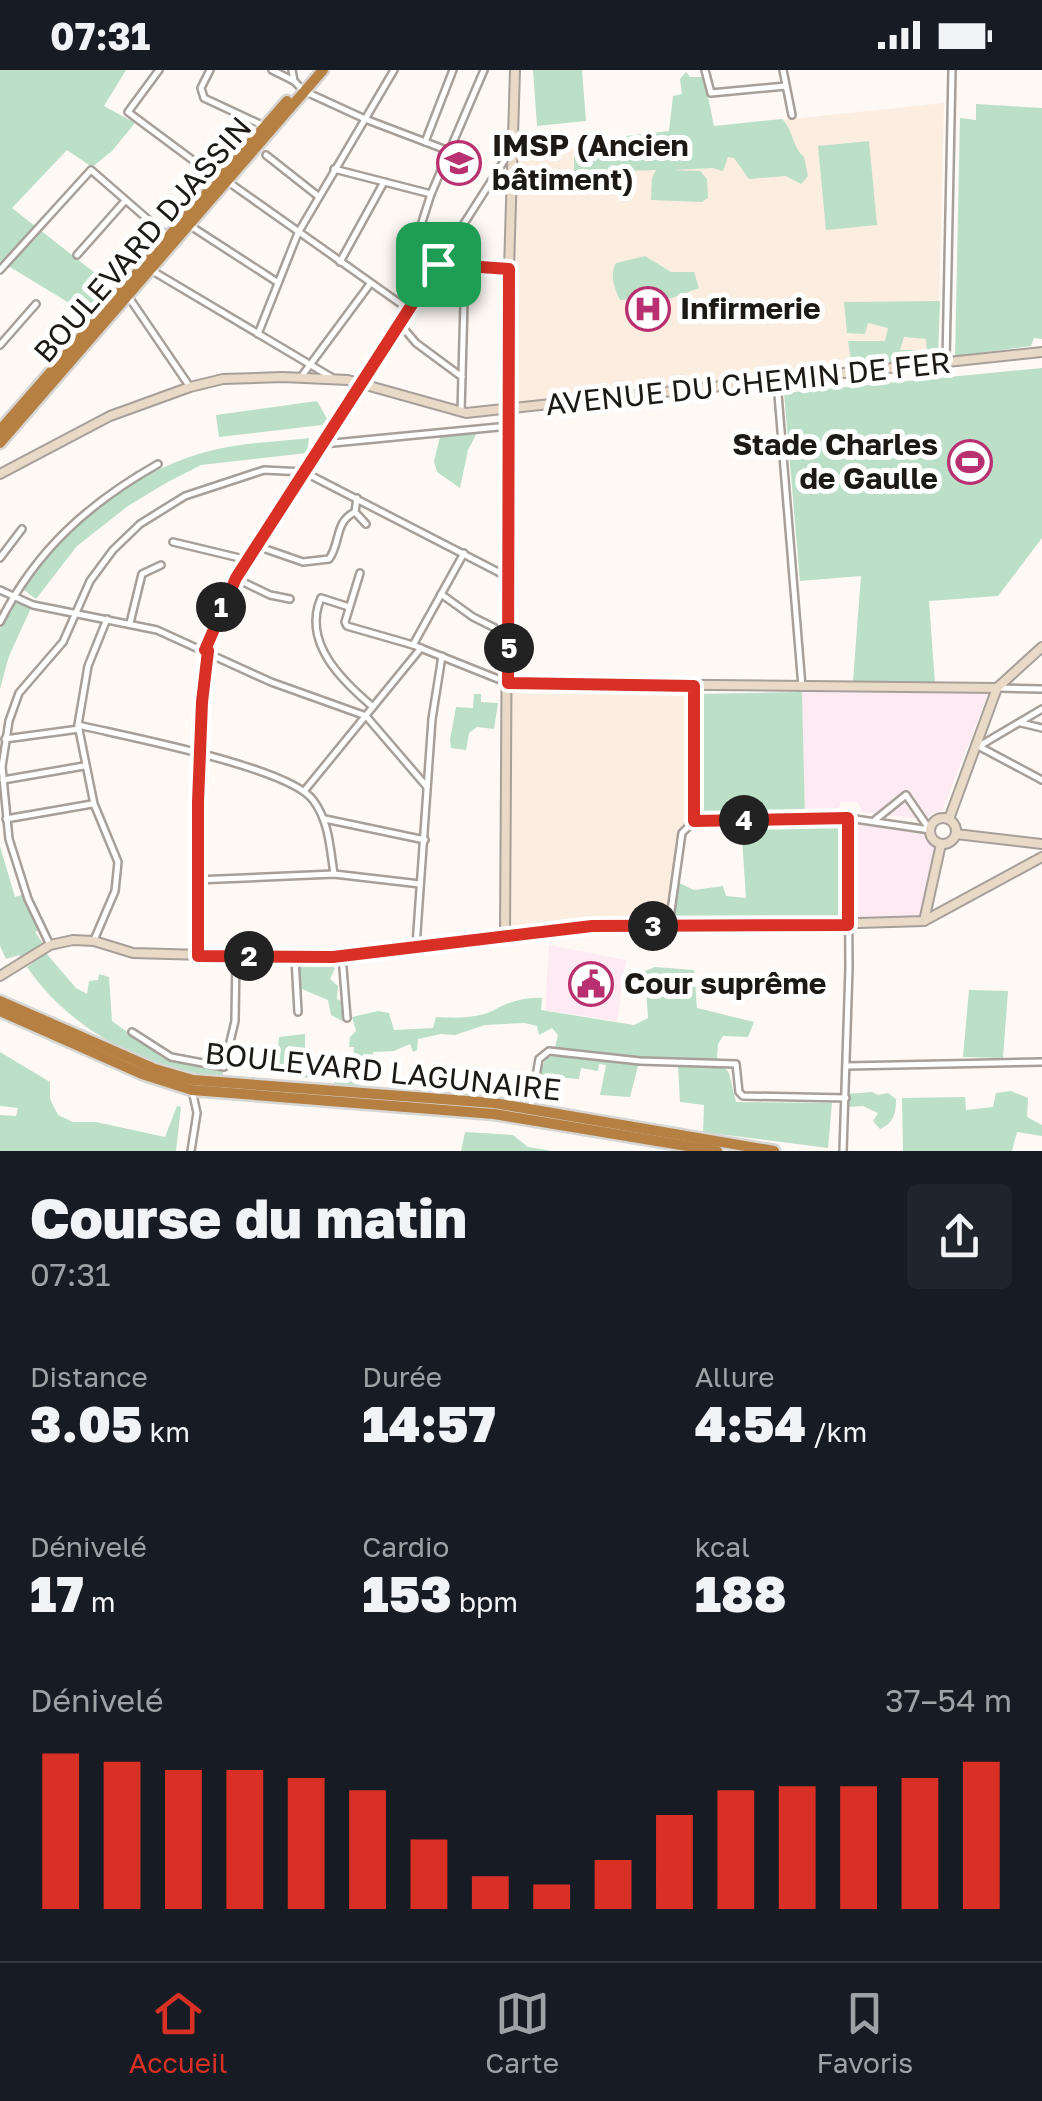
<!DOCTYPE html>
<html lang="fr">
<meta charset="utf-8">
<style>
body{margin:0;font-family:"Golos Text",sans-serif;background:#20242c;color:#f1f3f6;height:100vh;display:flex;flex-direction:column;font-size:38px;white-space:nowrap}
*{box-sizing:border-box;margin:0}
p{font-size:32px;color:#9ea1a6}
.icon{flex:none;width:55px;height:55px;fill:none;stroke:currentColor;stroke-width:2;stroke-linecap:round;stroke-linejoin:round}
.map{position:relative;height:1081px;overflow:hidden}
.panel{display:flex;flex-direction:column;background:#171b24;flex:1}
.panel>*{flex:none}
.pin{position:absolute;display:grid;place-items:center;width:85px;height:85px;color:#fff;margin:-42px;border-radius:20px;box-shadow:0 5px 15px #0006}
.km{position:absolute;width:50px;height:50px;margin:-25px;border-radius:50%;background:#222;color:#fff;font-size:28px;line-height:50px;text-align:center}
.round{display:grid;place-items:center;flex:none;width:105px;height:105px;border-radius:10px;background:#20242c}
.headline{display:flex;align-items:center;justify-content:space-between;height:170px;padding:0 30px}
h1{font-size:55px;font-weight:800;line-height:75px}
.figures{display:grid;grid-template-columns:repeat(3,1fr);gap:15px;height:170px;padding:10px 30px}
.figures div{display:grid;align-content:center}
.figures b{font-size:50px;font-weight:800}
.figures small{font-size:28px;font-weight:400}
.figures p{font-size:28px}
.chart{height:280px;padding:20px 30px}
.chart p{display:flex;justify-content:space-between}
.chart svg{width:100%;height:180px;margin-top:10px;stroke:#d93025;stroke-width:6}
.status{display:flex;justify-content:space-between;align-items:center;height:70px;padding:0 50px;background:#171b24;direction:ltr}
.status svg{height:28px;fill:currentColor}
.dock{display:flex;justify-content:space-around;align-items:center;height:140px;border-top:2px solid #363941;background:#171b24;font-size:28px;color:#9ea1a6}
.dock a{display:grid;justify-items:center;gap:5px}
.dock .current{color:#d93025}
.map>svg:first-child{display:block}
.commercial{fill:#feeaf2}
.built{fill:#fcede1}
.green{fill:#bbdfc7}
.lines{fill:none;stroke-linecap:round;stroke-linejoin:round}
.street-casing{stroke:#a79f99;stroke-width:10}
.secondary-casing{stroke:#a79f99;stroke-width:12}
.highway-casing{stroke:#d6d6d5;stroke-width:15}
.street{stroke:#fff;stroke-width:5}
.secondary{stroke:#e9d9c7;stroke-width:8}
.highway{stroke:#b68043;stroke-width:10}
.route-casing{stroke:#fff;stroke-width:20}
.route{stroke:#d93025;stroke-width:12}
.labels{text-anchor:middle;stroke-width:10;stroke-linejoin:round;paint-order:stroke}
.poi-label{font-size:30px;font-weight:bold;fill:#1c1917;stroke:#fff;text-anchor:start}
.street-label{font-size:30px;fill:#1c1917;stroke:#fff}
</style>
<div class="status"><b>07:31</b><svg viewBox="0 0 49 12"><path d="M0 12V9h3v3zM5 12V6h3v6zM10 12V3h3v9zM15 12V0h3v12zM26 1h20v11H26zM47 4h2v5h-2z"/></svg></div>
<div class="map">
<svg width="1042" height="1081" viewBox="0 0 1042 1081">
<rect width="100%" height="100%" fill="#fef9f5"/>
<g class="commercial">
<polygon points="802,622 988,624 942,741 922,749 863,742 857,732 841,732 835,745 805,746"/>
<polygon points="853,754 923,764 934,778 920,848 853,849"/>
<polygon points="549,875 626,890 617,951 545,940"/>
</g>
<g class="built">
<polygon points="944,33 938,287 857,296 851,289 837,290 832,298 782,304 774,297 767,298 765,306 514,335 515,78"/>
<polygon points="510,619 692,620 691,748 679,761 665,850 604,850 508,860"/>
</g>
<g class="green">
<polygon points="0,0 126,0 104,36 135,53 112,81 92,97 67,80 12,138 109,214 84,242 0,191"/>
<polygon points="533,0 582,0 586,51 537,56"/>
<path d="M686,2L690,7H704L714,56L782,49C794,61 792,77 804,87L808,106L801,114L786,106L749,109L734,88L728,87L723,101L712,98L673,100L700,101L707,109L708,128L702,132L651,130L652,108L656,100L574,103V72L669,61L673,26L682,24L680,9Z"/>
<polygon points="976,34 1042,38 1042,269 1034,268 1031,276 955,286 960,48 976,50"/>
<polygon points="869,71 877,155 826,160 818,76"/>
<path d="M645,186L671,202H694L699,218L672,228L620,230C615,219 609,205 616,193Z"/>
<polygon points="940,231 938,287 927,286 926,269 904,267 900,280 920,280 916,290 857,296 851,289 848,271 885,271 888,258 868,253 865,264 847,263 844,232"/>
<polygon points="1042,298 1042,468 998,526 929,531 935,614 853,611 861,506 800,511 784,323"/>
<polygon points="317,331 330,354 219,367 216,345"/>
<polygon points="479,359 468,380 460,418 437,402 434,391 441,363"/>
<path d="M309,368L307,383L201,395L166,413L128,436L77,476L36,529L21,518C52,457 137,402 202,383C236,373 273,372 309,368Z"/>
<polygon points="13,532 31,538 9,586 0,619 0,559"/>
<polygon points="802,622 805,746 698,749 697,624"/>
<polygon points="474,624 481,624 481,632 498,633 494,659 477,657 469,663 466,680 451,678 450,670 456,637 473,638"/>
<polygon points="827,748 844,757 848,855 669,856 675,811 694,820 723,816 726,826 746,828 742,768 726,767 722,751"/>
<polygon points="0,776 15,827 22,825 38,860 35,862 44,875 22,889 19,885 6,889 0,876"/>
<path d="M46,883L76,918L87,924L89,911L98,910L99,904L109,907L112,951L163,988L223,1000V1007C146,999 72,962 27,897Z"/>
<polygon points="300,890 329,892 335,898 330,909 338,916 337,929 346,934 347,948 342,951 331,945 328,930 297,917 295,893"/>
<path d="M655,897L694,900L697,938L754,952L748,967L723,966L718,974L717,987L729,1003L736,1032L832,1033L828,1078L703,1062L704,1035L680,1032L678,996H638L630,1027L600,1025L606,995L599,994L598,1001L581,998L579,1009L539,1006L546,988L553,986L558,965L552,958L539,965L537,956L525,953L485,955L455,965L441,964L418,969L417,980L413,982L410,974L394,981L373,982V996L360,998L359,1021L334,1017L337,989L353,991L354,977H349L350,967L356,961L352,947L378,941L389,943L394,960L433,958L436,947C452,948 478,949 494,940C508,932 525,927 542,928L541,940L634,955L648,948L645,901Z"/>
<polygon points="969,920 1008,921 1003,988 963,987"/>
<polygon points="305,964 305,997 310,1000 309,1008 276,1005 279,967"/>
<polygon points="0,982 50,1012 50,1029 58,1045 73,1052 96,1052 165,1067 177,1036 181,1037 176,1081 0,1081 0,1045 16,1046 18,1038 0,1036"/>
<polygon points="1011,1021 1028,1028 1027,1047 1042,1055 1042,1066 1017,1062 1012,1081 903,1081 902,1028 965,1027 966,1040 993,1037 996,1023"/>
<path d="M872,1022L878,1025L888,1023L896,1029C896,1043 894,1053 880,1059L873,1051L878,1043L863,1036L848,1037L846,1024Z"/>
<polygon points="465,1062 513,1065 528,1077 552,1081 461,1081"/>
</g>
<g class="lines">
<g class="street-casing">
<g id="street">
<polyline points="159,0 128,42 218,109"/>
<polyline points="210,0 201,18 204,28 264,56"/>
<polyline points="272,0 294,11"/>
<polyline points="292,0 294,11 304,21 365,49 449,81"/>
<polyline points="484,0 431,124 415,174 438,194 509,199"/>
<polyline points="705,0 711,23 786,16"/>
<polyline points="783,0 792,45"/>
<polyline points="425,72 453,0"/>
<polyline points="266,85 318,126"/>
<polyline points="334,99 431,124"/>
<polyline points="227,111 408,239"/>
<polyline points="189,155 277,212"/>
<polyline points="77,185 124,132"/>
<polyline points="340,192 384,112"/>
<polyline points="0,200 91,100 167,166"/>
<polyline points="151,200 331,307"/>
<polyline points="128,226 190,317"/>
<polyline points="400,254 416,273 462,307"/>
<polyline points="258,264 298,163 394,0"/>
<polyline points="0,275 36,234"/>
<polyline points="946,291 952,0"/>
<polyline points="301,307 370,214"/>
<polyline points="777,312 802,617"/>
<polyline points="461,342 465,196"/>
<polyline points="323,374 509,356"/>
<polyline points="357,428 355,442 366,454"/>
<polyline points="173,472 248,490"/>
<path d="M257,476L303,492L329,489C341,473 334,452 355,442"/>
<polyline points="0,488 22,459"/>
<polyline points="360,503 345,552 347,556 413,575 508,613"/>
<polyline points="237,509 270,525 290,529"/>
<polyline points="0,520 33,535 157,560 271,612 366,646 427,717"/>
<polyline points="441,524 473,547 507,564"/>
<path d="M349,537L321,528C302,572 341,610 373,637"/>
<path d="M0,552C36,480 89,433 158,394"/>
<polyline points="130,553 142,504 161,495"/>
<polyline points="413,575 464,483"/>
<polyline points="205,580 221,537 237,509 511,80"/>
<polyline points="1000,618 1042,619"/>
<polyline points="1021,653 1042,658"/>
<path d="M78,655C124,666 289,697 313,730C329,751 330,778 334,804"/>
<polyline points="5,669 79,659"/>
<polyline points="980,677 1042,710"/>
<polyline points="976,678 1042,639"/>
<polyline points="3,710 84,696"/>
<polyline points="305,720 421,578"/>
<polyline points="6,749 92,734"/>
<polyline points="325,749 425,770"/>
<polyline points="875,750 906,725 930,760"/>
<polyline points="694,751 694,616"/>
<polyline points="196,810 334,804 420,814"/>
<polyline points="669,855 682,763 694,751 848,748 930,760"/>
<polyline points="94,870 115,821 118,792 94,734 78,655 88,596 107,549"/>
<polyline points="50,875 28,829 9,769 2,697 9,651 19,623 63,572 90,511 113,480 140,454 185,426 264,400 304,402 506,506"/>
<polyline points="416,876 432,649 442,586"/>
<polyline points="198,883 198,733 208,581"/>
<polyline points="342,886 347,948"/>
<polyline points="295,888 298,942"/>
<polyline points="132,962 171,987 224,997 235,951 236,887"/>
<polyline points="847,996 1042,992"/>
<polyline points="530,1041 539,989 549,981 640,991 736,994 739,1022 743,1026 846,1028"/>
<polyline points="191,1081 197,1043 192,1020"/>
<polyline points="843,1081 849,898 848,748"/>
</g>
</g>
<g class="secondary-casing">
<g id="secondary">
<polyline points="0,404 110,346 190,317 223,309 283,307 348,310 466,343 1042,282"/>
<polyline points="508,613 997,618"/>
<circle cx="943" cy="761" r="13"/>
<polyline points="949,749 997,618 1042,577"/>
<polyline points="956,764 1042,774"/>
<polyline points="924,851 941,774"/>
<polyline points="505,865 509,199 515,0"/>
<polyline points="0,906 50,875 73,870 94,871 133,883 308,888 592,856 733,857 924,851 1042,787"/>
</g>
</g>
<g class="highway-casing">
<g id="highway">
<polyline points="0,360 287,31"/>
<polyline points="0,373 323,0"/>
<polyline points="0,931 155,999 193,1010 494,1033 774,1081"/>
<polyline points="0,941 142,1004 192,1020 494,1044 717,1081"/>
</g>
</g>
<use href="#street" class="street"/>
<use href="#secondary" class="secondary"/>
<use href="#highway" class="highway"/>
</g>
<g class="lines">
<g class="route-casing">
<polygon id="route" points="438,194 509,199 508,613 694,616 694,751 848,748 848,855 592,856 333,887 198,886 198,732 202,632 208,581 205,580 236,508"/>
</g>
<use href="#route" class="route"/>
</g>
<defs>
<g id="university-ring" transform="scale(2.25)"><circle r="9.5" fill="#fff" stroke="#b8306f" stroke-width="1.5"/><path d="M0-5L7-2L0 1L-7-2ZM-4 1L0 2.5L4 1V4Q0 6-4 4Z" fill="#b8306f"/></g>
<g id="hospital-ring" transform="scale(2.25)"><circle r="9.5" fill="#fff" stroke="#b8306f" stroke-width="1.5"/><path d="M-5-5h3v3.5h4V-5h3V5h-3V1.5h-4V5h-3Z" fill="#b8306f"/></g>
<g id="stadium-ring" transform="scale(2.25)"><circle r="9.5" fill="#fff" stroke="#b8306f" stroke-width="1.5"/><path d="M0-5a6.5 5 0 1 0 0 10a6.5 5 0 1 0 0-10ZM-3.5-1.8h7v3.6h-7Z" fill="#b8306f"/></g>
<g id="civic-ring" transform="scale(2.25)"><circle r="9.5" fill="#fff" stroke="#b8306f" stroke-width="1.5"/><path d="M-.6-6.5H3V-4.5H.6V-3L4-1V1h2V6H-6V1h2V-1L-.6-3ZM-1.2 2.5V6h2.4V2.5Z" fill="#b8306f"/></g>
</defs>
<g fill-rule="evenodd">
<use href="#university-ring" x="459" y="93"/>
<use href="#hospital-ring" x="648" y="239"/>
<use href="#stadium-ring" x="970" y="392"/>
<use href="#civic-ring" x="591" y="914"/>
</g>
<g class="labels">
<g class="poi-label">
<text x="492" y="86">IMSP (Ancien<tspan x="492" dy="34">bâtiment)</tspan></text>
<text x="680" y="249">Infirmerie</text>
<text x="938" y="385" text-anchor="end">Stade Charles<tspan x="938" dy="34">de Gaulle</tspan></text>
<text x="624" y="924">Cour suprême</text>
</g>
<g class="street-label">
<text transform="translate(143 170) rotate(-49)" y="10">BOULEVARD DJASSIN</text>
<text transform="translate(748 314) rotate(-6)" y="10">AVENUE DU CHEMIN DE FER</text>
<text transform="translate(383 1002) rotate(6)" y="10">BOULEVARD LAGUNAIRE</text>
</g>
</g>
</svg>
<div class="pin" style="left:438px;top:194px;background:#1e9e55"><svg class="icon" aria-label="arrive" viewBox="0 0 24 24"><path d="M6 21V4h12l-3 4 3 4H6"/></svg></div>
<b class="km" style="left:221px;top:537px">1</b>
<b class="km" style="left:249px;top:886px">2</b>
<b class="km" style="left:653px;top:856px">3</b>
<b class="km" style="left:744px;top:750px">4</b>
<b class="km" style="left:509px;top:578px">5</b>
</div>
<section class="panel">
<div class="headline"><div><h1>Course du matin</h1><p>07:31</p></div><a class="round"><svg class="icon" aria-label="share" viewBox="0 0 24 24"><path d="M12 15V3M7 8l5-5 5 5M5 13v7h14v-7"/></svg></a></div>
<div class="figures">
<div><p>Distance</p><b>3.05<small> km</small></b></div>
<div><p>Durée</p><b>14:57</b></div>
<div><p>Allure</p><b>4:54<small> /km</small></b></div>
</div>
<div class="figures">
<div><p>Dénivelé</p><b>17<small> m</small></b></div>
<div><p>Cardio</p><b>153<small> bpm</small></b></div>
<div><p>kcal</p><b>188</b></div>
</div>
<div class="chart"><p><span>Dénivelé</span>37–54 m</p>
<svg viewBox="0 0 160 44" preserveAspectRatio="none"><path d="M5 44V6M15 44V8M25 44V10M35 44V10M45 44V12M55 44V15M65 44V27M75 44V36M85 44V38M95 44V32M105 44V21M115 44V15M125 44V14M135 44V14M145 44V12M155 44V8"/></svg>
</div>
</section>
<nav class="dock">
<a class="current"><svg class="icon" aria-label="home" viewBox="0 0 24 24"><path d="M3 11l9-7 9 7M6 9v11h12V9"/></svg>Accueil</a>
<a><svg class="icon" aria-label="map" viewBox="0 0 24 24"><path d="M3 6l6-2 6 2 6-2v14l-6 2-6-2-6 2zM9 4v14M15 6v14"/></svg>Carte</a>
<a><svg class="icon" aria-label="saved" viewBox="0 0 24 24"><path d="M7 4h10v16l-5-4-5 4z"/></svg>Favoris</a>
</nav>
